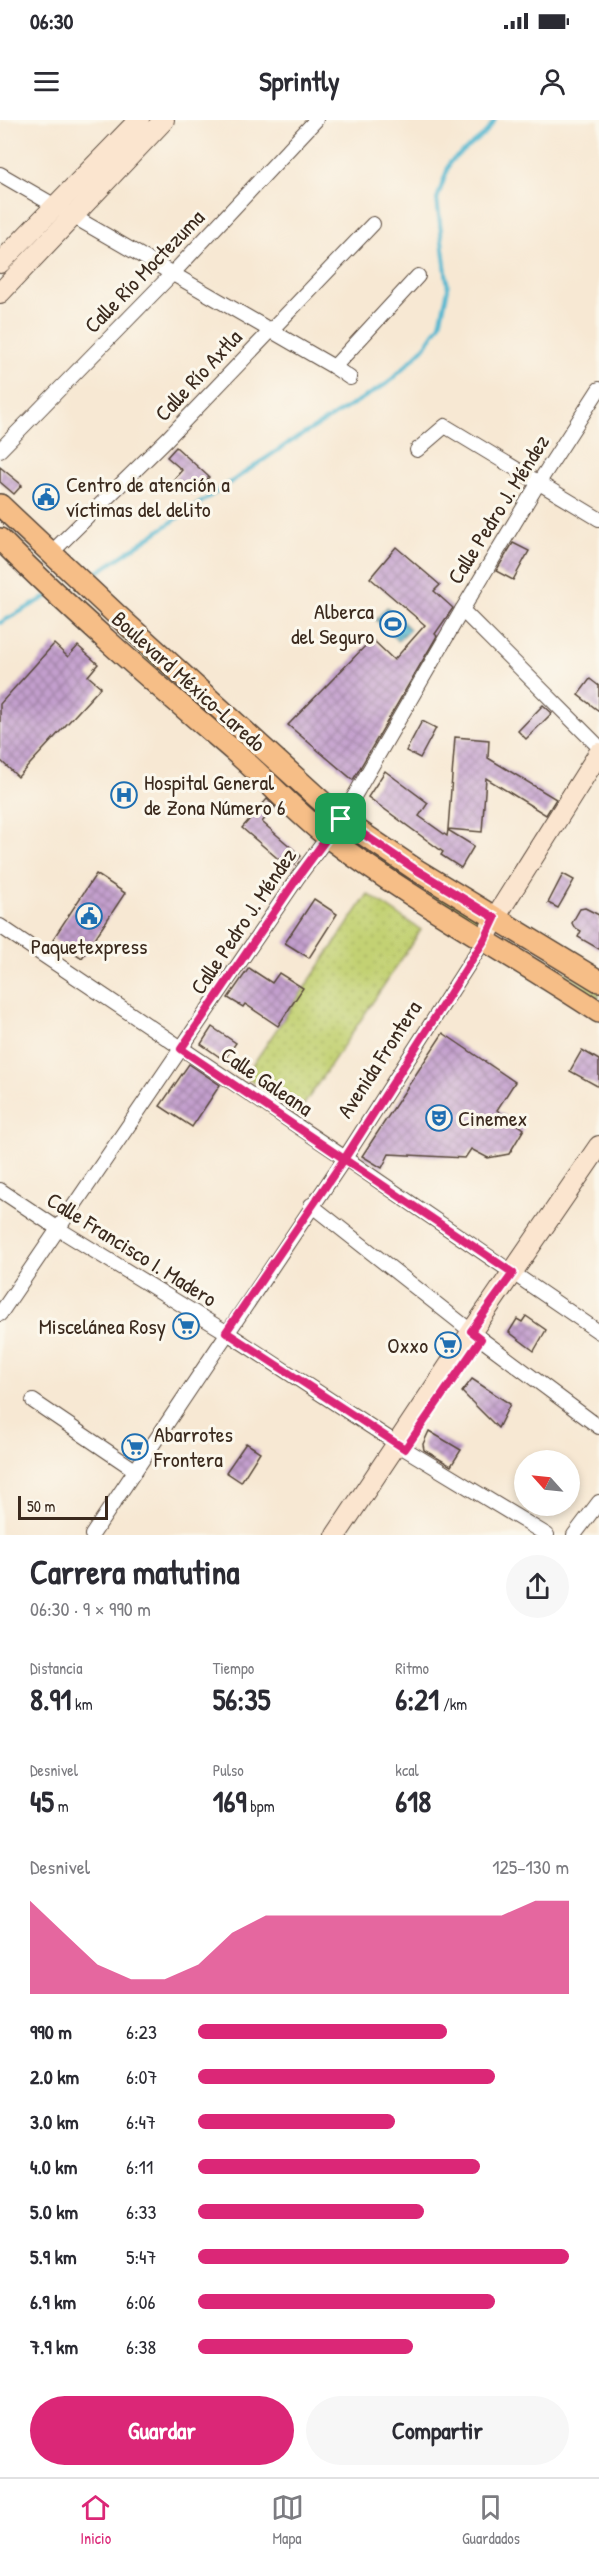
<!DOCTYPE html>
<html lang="es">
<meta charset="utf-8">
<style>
body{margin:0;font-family:"Patrick Hand",sans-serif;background:#f7f7f7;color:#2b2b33;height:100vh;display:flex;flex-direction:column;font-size:22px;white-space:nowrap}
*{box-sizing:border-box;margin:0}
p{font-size:20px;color:#7c7c81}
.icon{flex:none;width:33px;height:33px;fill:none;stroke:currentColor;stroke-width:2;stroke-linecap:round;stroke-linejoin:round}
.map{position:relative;height:1415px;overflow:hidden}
.sheet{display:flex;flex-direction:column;background:#fff;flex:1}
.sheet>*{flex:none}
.needle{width:39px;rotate:297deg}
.fabs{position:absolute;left:514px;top:1330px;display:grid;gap:12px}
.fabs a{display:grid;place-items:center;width:66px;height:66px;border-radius:50%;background:#fff;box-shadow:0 3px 9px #0003;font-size:30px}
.scale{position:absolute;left:18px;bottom:15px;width:90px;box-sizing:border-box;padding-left:6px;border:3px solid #3b2a1e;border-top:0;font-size:16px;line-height:21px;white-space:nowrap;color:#3b2a1e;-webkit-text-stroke:4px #fbf7ec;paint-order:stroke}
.pin{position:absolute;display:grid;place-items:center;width:51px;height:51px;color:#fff;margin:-26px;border-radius:12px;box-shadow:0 3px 9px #0006}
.round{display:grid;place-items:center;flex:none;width:63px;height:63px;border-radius:32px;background:#f7f7f7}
.overview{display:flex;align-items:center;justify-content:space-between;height:102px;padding:0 30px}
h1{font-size:33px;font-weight:700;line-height:45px}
.stats{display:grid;grid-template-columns:repeat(3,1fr);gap:9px;height:102px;padding:6px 30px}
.stats div{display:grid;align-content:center}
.stats b{font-size:30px;font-weight:700}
.stats small{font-size:16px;font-weight:400}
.stats p{font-size:16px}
.chart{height:168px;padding:12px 30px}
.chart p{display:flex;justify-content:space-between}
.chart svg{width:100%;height:108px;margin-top:6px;fill:#db2777;opacity:.7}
.cta{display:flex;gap:12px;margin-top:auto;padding:12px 30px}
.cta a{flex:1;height:69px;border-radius:36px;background:#db2777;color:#fff;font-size:24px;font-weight:700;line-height:69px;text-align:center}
.cta a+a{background:#f7f7f7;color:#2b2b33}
ul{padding:0 30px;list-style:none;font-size:20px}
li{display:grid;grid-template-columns:96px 72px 1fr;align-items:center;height:45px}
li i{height:15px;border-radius:8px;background:#db2777}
.status{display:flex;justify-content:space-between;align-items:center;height:42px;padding:0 30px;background:#fff;direction:ltr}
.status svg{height:16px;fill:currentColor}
header{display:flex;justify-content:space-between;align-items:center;height:78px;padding:0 30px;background:#fff;font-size:27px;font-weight:700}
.dock{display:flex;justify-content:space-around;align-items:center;height:84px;border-top:2px solid #e1e1e2;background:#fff;font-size:16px;color:#7c7c81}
.dock a{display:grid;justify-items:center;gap:3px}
.dock .current{color:#db2777}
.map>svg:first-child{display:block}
.grass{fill:url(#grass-dots);stroke:#7f7e48;stroke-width:1.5}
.garden{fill:url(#garden-furrows);stroke:#7f7e48;stroke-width:1.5}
.water{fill:url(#water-rules);stroke:#467076;stroke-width:1.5}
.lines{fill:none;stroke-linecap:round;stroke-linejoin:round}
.stream{stroke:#50b6cf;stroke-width:4}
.building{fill:url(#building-cross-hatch)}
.street-casing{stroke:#574639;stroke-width:16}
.secondary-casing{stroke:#574639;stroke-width:22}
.primary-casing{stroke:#574639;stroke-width:24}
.street{stroke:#fff;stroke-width:14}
.secondary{stroke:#fbe5cf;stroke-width:20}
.primary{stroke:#f6be87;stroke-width:21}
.route-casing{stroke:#fff;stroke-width:12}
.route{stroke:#db2777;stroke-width:8}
.labels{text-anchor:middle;stroke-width:6;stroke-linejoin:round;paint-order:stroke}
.street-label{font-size:22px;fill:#3b2a1e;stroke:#fbf7ec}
.poi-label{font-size:22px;fill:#3b2a1e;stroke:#fbf7ec;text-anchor:start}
</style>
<div class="status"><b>06:30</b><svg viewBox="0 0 49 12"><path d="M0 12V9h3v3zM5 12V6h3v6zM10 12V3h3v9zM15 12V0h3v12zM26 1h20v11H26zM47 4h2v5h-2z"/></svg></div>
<header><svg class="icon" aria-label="menu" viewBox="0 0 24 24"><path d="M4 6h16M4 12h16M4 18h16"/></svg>Sprintly<svg class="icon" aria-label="person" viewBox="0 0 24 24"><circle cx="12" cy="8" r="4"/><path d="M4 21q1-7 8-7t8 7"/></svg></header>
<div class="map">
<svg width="599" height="1415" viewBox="0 0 599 1415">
<defs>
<pattern id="grass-dots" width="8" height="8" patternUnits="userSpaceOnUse" patternTransform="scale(1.5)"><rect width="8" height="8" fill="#c3d173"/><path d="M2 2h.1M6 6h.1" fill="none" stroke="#a8b463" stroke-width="1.8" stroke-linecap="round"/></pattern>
<pattern id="garden-furrows" width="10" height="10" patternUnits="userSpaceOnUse" patternTransform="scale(1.5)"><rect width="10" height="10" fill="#c3d173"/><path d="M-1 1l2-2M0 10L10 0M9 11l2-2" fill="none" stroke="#a8b463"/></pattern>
<pattern id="water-rules" width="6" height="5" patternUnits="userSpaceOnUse" patternTransform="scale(1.5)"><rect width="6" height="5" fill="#50b6cf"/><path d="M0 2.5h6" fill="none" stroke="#4494a7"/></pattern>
<pattern id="building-cross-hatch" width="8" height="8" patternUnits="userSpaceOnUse" patternTransform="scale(1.5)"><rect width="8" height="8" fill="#c39fcd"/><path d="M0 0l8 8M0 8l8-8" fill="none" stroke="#a082a6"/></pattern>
</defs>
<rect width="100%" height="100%" fill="#fbf7ec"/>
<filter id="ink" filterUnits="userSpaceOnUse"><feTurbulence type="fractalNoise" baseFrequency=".0167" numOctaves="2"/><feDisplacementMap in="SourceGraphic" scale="12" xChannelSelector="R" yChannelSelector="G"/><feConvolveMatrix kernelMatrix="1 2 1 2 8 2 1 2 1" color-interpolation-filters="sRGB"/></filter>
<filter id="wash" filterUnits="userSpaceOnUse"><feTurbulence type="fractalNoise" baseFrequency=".008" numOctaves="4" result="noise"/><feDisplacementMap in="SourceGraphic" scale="24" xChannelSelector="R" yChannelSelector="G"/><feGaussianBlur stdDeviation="1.35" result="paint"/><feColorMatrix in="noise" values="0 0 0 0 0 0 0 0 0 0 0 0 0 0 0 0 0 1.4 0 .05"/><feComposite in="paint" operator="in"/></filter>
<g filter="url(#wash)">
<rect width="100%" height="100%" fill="#f7e8d3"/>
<polygon class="grass" points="368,774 421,810 299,992 245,956"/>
<g class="garden">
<polygon points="123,513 327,697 323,698 121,516"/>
<polygon points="344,714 485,802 481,808 375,740 344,716"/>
<polygon points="507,814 599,872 599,879 504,820"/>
</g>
<polygon class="water" points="387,487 410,509 398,521 376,500"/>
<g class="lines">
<g class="stream">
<polyline points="87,457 101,450 287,324 388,263 424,228 440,204 448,169 437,79 450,42 484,15 495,0"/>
<polyline points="0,503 48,476"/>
</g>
</g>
<g id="blocks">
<g class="building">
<polygon points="176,327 209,357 192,375 174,359 182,350 167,337"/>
<polygon points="0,347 22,365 14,374 0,362"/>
<polygon points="513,423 529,431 513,460 496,451"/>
<polygon points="396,427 440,465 434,471 453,488 435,514 437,516 353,660 288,605 372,519 394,540 425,505 370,458"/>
<polygon points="54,524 68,537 78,526 98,544 88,556 101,567 18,657 0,640 0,584"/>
<polygon points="590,559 599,566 599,591 578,575"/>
<polygon points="543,585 552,593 526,619 518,611"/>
<polygon points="422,601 436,608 420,638 406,631"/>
<polygon points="455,617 489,620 488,638 556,679 546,695 486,658 482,712 448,709"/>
<polygon points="385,651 428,683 419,696 447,716 448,710 474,726 461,748 441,735 443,732 368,677"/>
<polygon points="267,679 275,687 262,702 301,736 290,749 242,708"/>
<polygon points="96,754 125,773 82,838 53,819"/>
<polygon points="563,754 574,760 558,788 548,783"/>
<polygon points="314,779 337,794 309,838 285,823"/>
<polygon points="585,788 599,795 599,829 578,817 581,811 574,807 572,803 580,789"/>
<polygon points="249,848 272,863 279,853 303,868 278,906 245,884 243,887 228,878"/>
<polygon points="212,907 236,923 224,940 201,924"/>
<polygon points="443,913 515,962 497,990 524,1009 509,1034 488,1038 471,1029 465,1038 389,1034 382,1048 362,1036"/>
<polygon points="582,930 599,940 599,967 570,951"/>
<polygon points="189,944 220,965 192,1007 160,986"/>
<polygon points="526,1196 546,1210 534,1231 509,1212 517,1199 522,1202"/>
<polygon points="472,1259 510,1284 498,1308 462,1272"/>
<polygon points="429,1311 461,1330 451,1346 424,1330 423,1324"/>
<polygon points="246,1323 260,1332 241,1362 226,1352"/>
</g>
</g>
</g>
<g filter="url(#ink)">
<use href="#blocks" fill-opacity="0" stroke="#574639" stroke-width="1.5"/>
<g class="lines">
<g class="street-casing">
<g id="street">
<polyline points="0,54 334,247 350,258"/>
<polyline points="334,247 418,156"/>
<polyline points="0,330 173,153 316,0"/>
<polyline points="417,330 445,306 599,399"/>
<polyline points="51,433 167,319 373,104"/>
<polyline points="462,490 599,627"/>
<polyline points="0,806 345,1038 599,1212"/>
<polyline points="0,1070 57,1108 226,1212 405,1329 547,1415"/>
<polyline points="311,1085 481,1219 599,1307"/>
<polyline points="0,1194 298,757 341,699 462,490 539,362 599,269"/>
<polyline points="33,1281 135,1350"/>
<polyline points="92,1415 345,1038 485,819"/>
<polyline points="574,1415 599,1382"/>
</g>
</g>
<g class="secondary-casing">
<g id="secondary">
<polyline points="0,143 139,0"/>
<polyline points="0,173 164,0"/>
<polyline points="485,819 495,798 599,633"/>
<polyline points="336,1415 472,1211 599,1026"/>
</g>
</g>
<g class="primary-casing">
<g id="primary">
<polyline points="0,385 118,496 341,699 415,749 599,861"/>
<path d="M0,419C74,494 155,563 235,632C267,660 295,692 329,718C414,782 510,833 599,892"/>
</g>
</g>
<use href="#street" class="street"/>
<use href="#secondary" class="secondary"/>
<use href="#primary" class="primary"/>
</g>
</g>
<g class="lines" filter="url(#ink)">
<g class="route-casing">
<polyline id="route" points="341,699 415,749 495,798 485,819 345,1038 226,1212 405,1329 481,1219 471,1211 513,1153 181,929 298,757 341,699"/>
</g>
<use href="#route" class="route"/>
</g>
<defs>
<g id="civic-ring" transform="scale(1.35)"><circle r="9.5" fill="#fbf7ec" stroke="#1f6fb2" stroke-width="1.5"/><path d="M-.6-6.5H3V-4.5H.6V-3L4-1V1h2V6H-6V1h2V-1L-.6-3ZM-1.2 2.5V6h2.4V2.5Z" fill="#1f6fb2"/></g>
<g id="stadium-ring" transform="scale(1.35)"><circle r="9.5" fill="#fbf7ec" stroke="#1f6fb2" stroke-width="1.5"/><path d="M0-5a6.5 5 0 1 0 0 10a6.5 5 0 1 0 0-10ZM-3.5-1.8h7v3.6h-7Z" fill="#1f6fb2"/></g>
<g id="hospital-ring" transform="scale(1.35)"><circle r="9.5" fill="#fbf7ec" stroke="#1f6fb2" stroke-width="1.5"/><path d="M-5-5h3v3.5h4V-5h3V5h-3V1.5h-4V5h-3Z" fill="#1f6fb2"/></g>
<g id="theatre-ring" transform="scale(1.35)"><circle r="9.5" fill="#fbf7ec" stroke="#1f6fb2" stroke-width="1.5"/><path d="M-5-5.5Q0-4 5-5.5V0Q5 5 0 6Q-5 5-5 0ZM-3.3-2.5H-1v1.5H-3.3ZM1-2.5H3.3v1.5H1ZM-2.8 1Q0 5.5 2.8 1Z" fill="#1f6fb2"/></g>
<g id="supermarket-ring" transform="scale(1.35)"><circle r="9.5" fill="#fbf7ec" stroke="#1f6fb2" stroke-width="1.5"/><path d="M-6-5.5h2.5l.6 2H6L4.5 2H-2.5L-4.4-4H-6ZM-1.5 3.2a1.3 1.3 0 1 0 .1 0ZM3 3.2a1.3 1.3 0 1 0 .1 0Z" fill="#1f6fb2"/></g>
</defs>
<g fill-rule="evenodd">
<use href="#civic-ring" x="46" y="377"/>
<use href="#stadium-ring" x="393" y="504"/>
<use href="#hospital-ring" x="124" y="675"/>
<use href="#civic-ring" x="89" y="796"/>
<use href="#theatre-ring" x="439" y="998"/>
<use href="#supermarket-ring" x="186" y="1206"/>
<use href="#supermarket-ring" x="448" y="1225"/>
<use href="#supermarket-ring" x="135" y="1327"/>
</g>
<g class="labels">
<g class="street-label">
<text transform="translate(144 151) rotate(-46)" y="8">Calle Río Moctezuma</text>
<text transform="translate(198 255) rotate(-47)" y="8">Calle Río Axtla</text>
<text transform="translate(498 389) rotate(-58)" y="8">Calle Pedro J. Méndez</text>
<text transform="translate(189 561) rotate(42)" y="8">Boulevard México-Laredo</text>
<text transform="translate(243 801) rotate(-56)" y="8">Calle Pedro J. Méndez</text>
<text transform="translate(379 939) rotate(-57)" y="8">Avenida Frontera</text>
<text transform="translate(267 961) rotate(34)" y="8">Calle Galeana</text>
<text transform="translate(132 1129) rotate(32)" y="8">Calle Francisco I. Madero</text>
</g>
<g class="poi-label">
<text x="66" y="372">Centro de atención a<tspan x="66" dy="25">víctimas del delito</tspan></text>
<text x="374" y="499" text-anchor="end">Alberca<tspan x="374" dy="25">del Seguro</tspan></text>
<text x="144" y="670">Hospital General<tspan x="144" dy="25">de Zona Número 6</tspan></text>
<text x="89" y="834" text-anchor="middle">Paquetexpress</text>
<text x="458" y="1006">Cinemex</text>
<text x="166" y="1214" text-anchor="end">Miscelánea Rosy</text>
<text x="428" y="1233" text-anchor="end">Oxxo</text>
<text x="154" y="1322">Abarrotes<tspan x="154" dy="25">Frontera</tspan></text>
</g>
</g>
</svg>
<div class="fabs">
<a><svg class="needle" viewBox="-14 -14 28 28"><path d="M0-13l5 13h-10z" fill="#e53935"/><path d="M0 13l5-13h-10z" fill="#7c7c81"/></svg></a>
</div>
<div class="scale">50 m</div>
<div class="pin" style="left:341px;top:699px;background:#1e9e55"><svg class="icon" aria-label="arrive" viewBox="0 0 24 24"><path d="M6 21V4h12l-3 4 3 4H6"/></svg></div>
</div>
<section class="sheet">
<div class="overview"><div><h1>Carrera matutina</h1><p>06:30 · 9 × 990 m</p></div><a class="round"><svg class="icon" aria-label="share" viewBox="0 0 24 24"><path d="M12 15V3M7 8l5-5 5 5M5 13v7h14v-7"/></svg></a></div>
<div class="stats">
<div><p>Distancia</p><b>8.91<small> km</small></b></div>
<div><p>Tiempo</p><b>56:35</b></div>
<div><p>Ritmo</p><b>6:21<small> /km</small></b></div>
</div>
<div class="stats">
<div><p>Desnivel</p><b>45<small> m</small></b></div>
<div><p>Pulso</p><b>169<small> bpm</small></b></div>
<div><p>kcal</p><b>618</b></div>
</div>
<div class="chart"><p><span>Desnivel</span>125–130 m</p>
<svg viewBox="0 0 160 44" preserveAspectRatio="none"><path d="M0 44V6L10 19L20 32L30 38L40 38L50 32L60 19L70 12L80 12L90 12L100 12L110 12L120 12L130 12L140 12L150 6L160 6V44z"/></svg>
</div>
<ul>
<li><b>990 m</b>6:23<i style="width:67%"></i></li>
<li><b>2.0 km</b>6:07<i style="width:80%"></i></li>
<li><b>3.0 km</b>6:47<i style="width:53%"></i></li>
<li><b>4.0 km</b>6:11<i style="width:76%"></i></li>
<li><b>5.0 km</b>6:33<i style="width:61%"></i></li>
<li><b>5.9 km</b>5:47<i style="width:100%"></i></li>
<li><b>6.9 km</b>6:06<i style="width:80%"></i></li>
<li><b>7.9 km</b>6:38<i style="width:58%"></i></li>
</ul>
<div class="cta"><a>Guardar</a><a>Compartir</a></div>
</section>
<nav class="dock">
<a class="current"><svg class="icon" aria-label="home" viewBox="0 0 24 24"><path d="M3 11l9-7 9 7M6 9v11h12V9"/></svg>Inicio</a>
<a><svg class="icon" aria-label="map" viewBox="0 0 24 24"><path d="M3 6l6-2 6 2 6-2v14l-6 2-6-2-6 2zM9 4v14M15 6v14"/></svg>Mapa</a>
<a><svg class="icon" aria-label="saved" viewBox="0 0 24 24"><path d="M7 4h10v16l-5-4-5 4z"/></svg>Guardados</a>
</nav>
